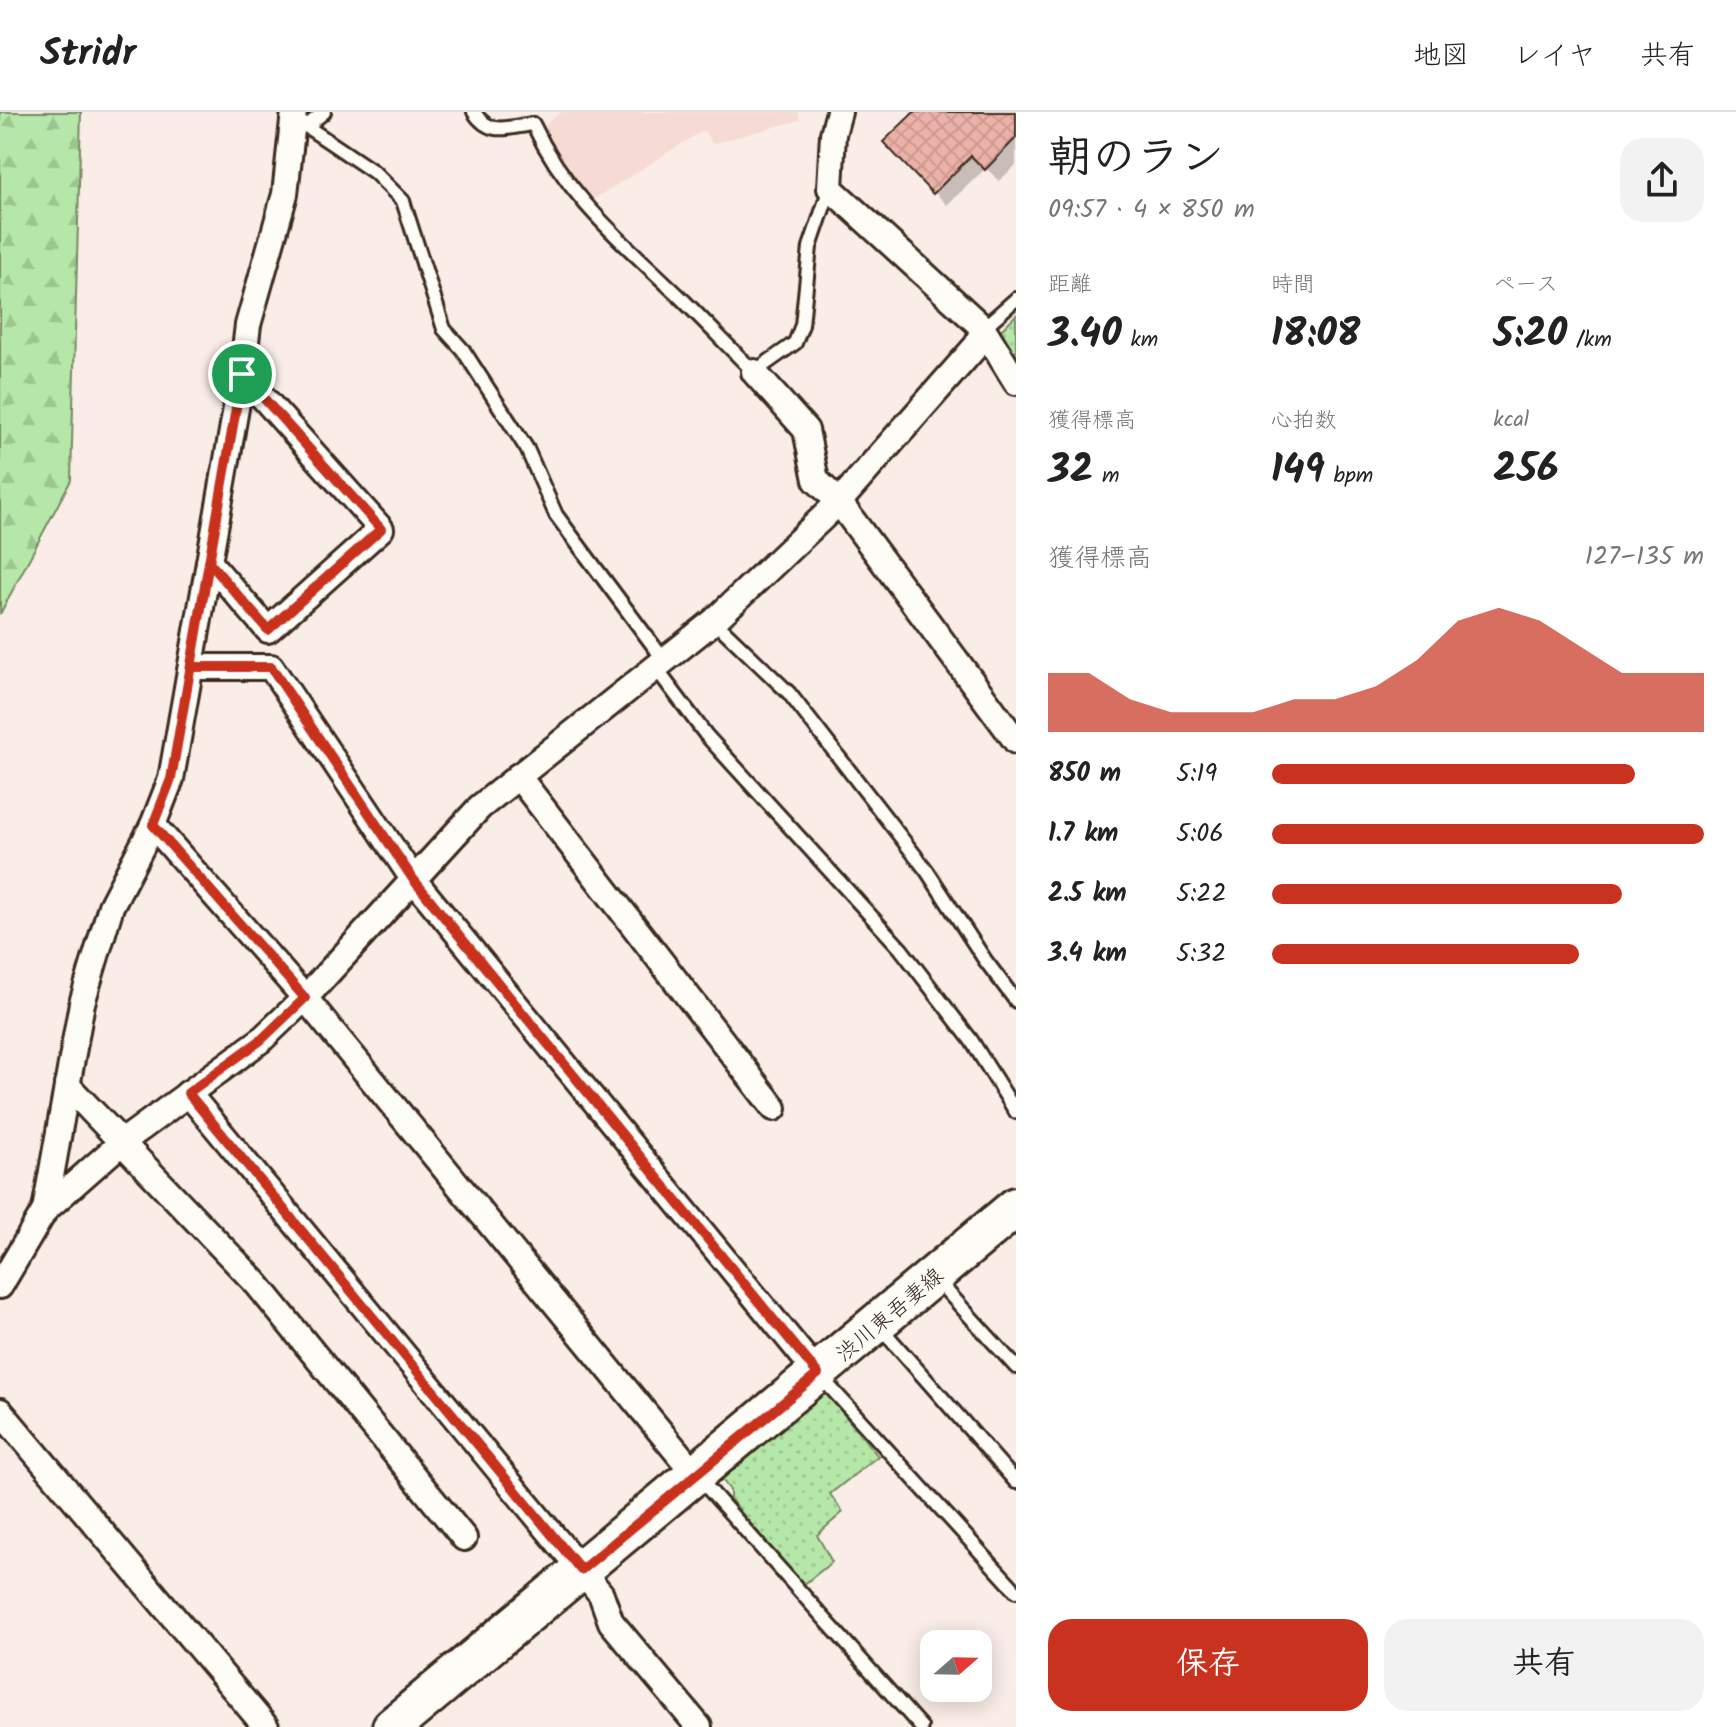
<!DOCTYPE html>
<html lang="ja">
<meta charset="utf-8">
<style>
body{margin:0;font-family:Kalam,"Klee One",sans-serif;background:#f2f2f2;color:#222;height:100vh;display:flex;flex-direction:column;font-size:30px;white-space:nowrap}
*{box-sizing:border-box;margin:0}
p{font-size:26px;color:#767676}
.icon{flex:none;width:44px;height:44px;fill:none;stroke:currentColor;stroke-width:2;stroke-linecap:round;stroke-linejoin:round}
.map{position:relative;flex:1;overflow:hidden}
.details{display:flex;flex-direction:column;background:#fff;width:720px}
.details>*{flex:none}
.needle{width:52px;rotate:70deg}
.buttons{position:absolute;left:920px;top:1518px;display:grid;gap:16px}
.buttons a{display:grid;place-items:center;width:72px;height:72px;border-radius:16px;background:#fff;box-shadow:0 4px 20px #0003;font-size:40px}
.pin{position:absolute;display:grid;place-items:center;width:68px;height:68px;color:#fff;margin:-34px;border:4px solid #fff;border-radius:50%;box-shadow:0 2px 8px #0007}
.round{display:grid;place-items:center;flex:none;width:84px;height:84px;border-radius:24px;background:#f2f2f2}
.headline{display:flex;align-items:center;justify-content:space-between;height:136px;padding:0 32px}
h1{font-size:44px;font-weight:700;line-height:60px}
.figures{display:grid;grid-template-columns:repeat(3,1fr);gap:12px;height:136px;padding:8px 32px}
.figures div{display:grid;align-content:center}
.figures b{font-size:40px;font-weight:700}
.figures small{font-size:22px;font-weight:400}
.figures p{font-size:22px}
.chart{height:224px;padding:16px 32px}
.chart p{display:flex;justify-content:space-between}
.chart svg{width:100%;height:144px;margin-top:8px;fill:#c8321e;opacity:.7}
.button{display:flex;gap:16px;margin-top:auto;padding:16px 32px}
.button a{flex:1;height:92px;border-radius:24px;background:#c8321e;color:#fff;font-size:32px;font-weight:700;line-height:92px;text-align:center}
.button a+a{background:#f2f2f2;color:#222}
ul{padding:0 32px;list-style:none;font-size:26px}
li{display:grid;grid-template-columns:128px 96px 1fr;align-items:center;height:60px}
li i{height:20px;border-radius:10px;background:#c8321e}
header{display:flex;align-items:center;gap:48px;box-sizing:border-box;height:112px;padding:0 40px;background:#fff;border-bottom:2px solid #e0e0e0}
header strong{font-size:38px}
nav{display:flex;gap:44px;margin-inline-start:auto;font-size:28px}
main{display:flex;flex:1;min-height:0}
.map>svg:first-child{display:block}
.built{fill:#f6dbd4}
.forest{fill:url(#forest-firs);stroke:#788863;stroke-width:2}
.park{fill:url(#park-dots);stroke:#788863;stroke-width:2}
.shadow{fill:#0003}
.building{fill:url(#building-cross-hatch);stroke:#3b2a1e;stroke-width:2}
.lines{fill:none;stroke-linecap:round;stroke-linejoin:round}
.lane-casing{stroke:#3b2a1e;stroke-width:18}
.street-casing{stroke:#3b2a1e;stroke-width:30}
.primary-casing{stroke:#3b2a1e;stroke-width:44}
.lane{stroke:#fdfcf7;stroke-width:12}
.street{stroke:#fdfcf7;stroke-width:24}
.primary{stroke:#fdfcf7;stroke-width:38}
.route-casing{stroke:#fff;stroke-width:16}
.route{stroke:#c8321e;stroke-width:10}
.labels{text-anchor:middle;stroke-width:8;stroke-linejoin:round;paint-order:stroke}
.street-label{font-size:22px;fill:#3b2a1e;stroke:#fdfcf7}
</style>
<header>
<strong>Stridr</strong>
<nav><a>地図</a><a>レイヤ</a><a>共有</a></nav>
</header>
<main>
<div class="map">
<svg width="1016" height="1615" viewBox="0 0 1016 1615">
<defs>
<pattern id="forest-firs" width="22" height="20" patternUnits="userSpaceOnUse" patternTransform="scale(2)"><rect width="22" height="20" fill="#b4e7a8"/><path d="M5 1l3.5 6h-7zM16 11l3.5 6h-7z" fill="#9cc690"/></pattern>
<pattern id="park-dots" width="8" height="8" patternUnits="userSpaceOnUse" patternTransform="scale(2)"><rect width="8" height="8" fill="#b4e7a8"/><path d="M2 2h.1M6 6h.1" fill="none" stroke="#9cc690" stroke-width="1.8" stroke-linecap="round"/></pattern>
<pattern id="building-cross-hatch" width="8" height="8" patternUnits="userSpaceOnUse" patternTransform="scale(2)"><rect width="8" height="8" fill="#ecb2a8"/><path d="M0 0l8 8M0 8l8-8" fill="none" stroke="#cb9990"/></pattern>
</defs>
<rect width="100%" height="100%" fill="#faede7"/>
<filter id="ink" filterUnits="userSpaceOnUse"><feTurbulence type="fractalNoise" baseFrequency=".0125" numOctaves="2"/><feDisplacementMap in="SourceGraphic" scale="16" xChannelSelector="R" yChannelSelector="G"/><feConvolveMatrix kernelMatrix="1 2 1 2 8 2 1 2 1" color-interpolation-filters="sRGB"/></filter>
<g filter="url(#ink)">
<polygon class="built" points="561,0 798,0 800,8 712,32 704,18 594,87 548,35 545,13"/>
<polygon class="forest" points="0,0 81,0 71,368 0,502"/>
<g class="park">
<polygon points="1016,203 1016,259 998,221"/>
<polygon points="821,1274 878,1344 830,1382 843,1400 817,1423 832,1450 803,1473 730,1387 730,1378 716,1360"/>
</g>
<polygon class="shadow" points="916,0 1016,0 1016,53 999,69 986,56 947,93 886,30"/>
<polygon class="building" points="914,0 1016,0 1016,26 985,58 971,44 933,82 883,30"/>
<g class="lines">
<g class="lane-casing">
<g id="lane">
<path d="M474,0C490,25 508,15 533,12C569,89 626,132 685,190C708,213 731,237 754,260L795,231L802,213L810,135L830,76"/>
<polyline points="294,6 374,60 403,89 444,217 463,238 527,337 556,403 664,548"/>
<polyline points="307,14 324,0"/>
<polyline points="983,216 1016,187"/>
<polyline points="714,509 789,581 927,759 985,848 1016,889"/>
<polyline points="655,555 706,623 901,837 971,928 1016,1000"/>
<polyline points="935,1166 1016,1255"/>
<polyline points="879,1214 1016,1370"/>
<polyline points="820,1264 1016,1479"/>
<polyline points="698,1365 921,1615"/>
</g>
</g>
<g class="street-casing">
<g id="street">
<polyline points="983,216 1016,270"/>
<polyline points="754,260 806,318 816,368 839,390 1016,629"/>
<polyline points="209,450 268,518 381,417 242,262"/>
<polyline points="191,555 271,555 413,767 818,1262"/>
<polyline points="518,664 774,996"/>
<polyline points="153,713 305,886 695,1362"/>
<polyline points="67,973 257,1172 464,1426"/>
<polyline points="188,981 601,1482 611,1510 699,1615"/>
<polyline points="45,1098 82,891 111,794 153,713 171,667 242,262 248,213 285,82 294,0"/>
<polyline points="0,1174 45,1098 121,1031 261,928 305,886 480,695 714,509 839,390 977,233 983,216 830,76 833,22 839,0"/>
<polyline points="0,1299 266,1615"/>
</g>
</g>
<g class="primary-casing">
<polyline id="primary" points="392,1615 1016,1095"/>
</g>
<use href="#lane" class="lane"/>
<use href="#street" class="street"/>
<use href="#primary" class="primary"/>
</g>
</g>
<g class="lines" filter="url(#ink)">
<g class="route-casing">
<polyline id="route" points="242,262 171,667 153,713 305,886 261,928 188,981 581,1458 818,1262 413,767 271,555 191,555 209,450 268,518 381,417 242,262"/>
</g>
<use href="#route" class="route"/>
</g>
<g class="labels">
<g class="street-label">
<text transform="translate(889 1202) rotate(-40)" y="8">渋川東吾妻線</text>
</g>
</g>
</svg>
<div class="buttons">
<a><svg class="needle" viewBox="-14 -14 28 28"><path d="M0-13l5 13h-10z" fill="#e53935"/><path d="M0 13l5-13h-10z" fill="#767676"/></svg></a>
</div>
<div class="pin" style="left:242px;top:262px;background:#1e9e55"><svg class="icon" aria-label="arrive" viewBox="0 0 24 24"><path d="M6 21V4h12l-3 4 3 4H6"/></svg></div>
</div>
<section class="details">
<div class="headline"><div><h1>朝のラン</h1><p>09:57 · 4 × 850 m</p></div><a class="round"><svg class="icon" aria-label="share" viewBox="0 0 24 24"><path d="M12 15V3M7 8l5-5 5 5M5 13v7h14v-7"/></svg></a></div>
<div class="figures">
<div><p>距離</p><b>3.40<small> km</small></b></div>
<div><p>時間</p><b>18:08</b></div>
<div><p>ペース</p><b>5:20<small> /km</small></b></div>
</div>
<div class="figures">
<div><p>獲得標高</p><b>32<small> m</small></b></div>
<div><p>心拍数</p><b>149<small> bpm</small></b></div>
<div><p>kcal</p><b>256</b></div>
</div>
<div class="chart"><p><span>獲得標高</span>127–135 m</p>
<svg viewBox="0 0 160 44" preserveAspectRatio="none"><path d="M0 44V26L10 26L20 34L30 38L40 38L50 38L60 34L70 34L80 30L90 22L100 10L110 6L120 10L130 18L140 26L150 26L160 26V44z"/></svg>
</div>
<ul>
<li><b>850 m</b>5:19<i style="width:84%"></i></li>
<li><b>1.7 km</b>5:06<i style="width:100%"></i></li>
<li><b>2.5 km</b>5:22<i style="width:81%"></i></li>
<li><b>3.4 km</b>5:32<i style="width:71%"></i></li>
</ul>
<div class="button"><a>保存</a><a>共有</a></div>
</section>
</main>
